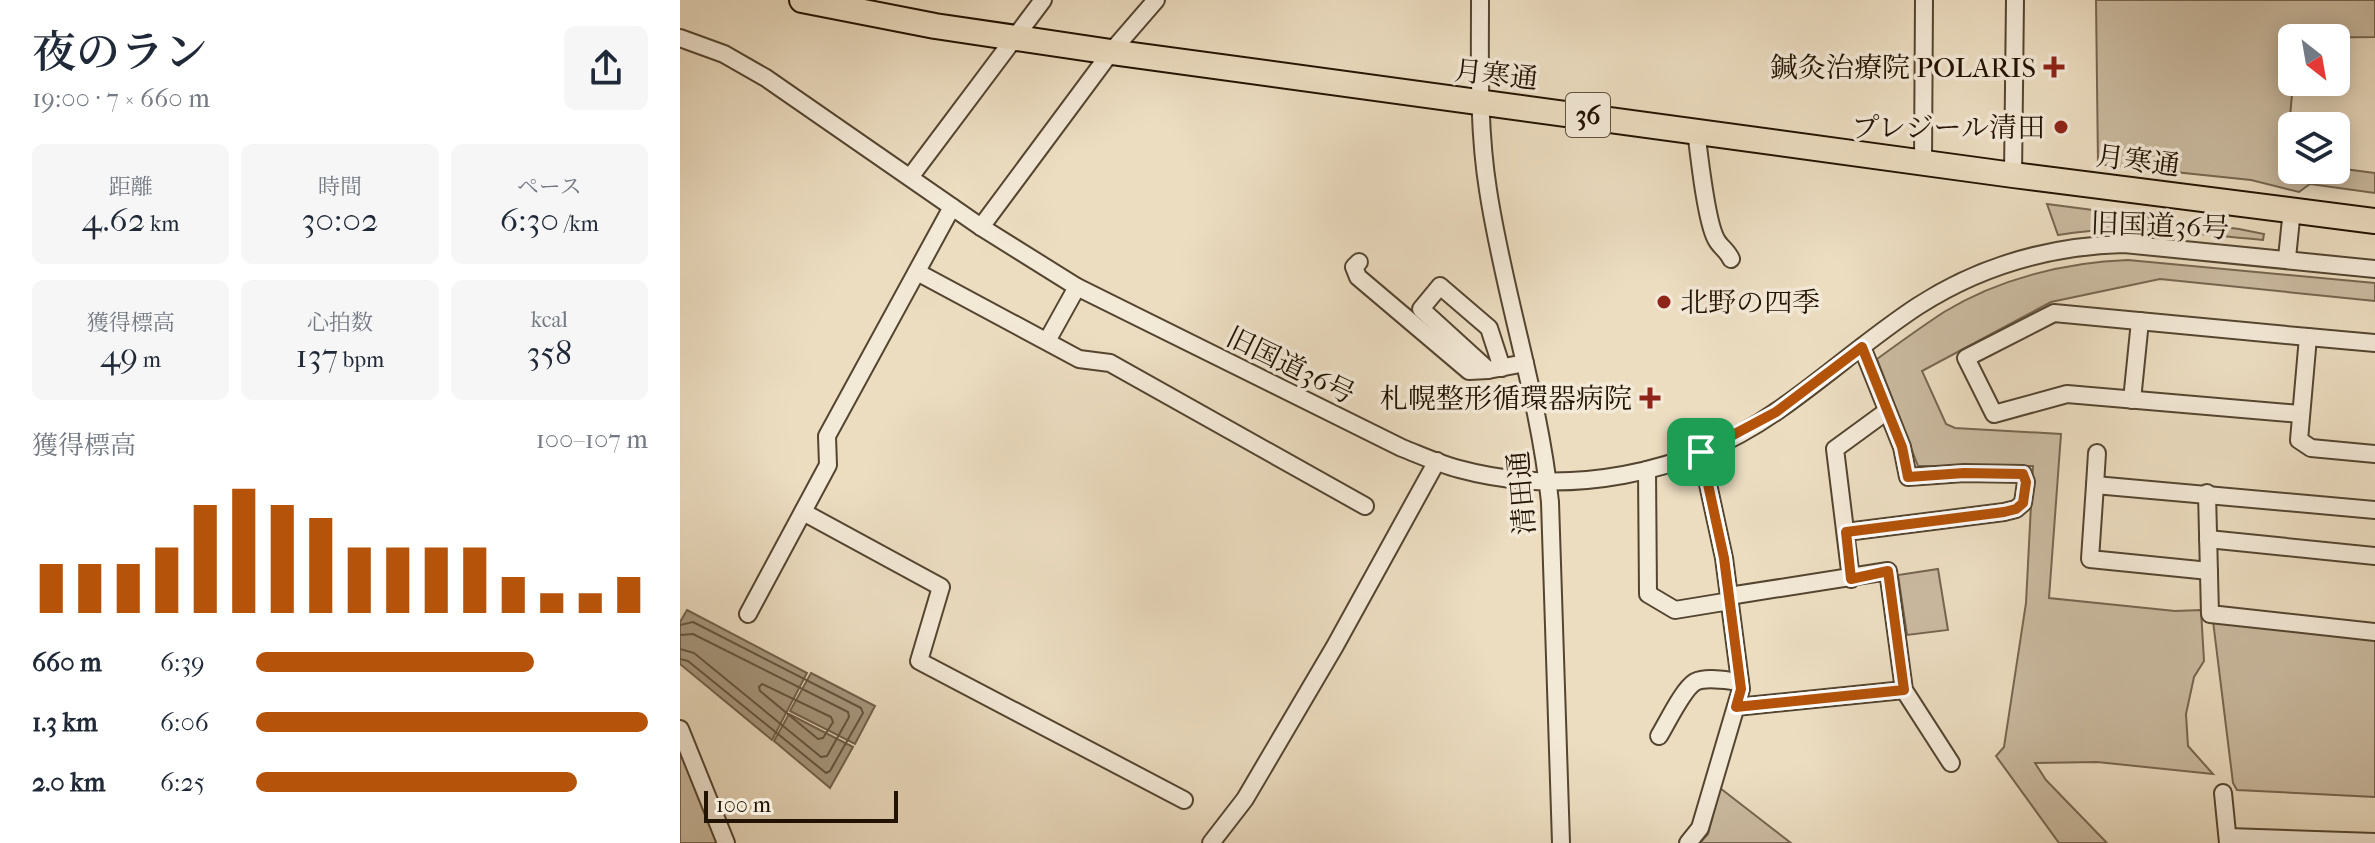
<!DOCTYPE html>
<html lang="ja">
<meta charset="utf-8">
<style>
body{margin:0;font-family:"IM FELL French Canon","Noto Serif JP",serif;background:#f6f6f7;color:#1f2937;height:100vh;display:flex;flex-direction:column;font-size:30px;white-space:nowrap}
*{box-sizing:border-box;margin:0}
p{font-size:26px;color:#747a83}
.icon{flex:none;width:44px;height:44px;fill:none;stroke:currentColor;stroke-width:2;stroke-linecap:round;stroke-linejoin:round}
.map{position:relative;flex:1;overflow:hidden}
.panel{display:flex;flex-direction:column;background:#fff;width:680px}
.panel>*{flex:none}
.needle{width:52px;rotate:149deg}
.controls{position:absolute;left:1598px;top:24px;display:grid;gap:16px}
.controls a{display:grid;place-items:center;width:72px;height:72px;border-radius:12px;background:#fff;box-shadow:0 4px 20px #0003;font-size:40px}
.scale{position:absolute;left:24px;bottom:20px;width:194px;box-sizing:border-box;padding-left:8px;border:4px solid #221200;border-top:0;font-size:22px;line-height:28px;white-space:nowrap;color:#221200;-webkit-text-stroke:6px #f3e9d7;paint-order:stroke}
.pin{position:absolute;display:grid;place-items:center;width:68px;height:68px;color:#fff;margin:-34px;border-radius:16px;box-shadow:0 4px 12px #0006}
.round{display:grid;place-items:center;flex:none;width:84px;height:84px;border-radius:12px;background:#f6f6f7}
.summary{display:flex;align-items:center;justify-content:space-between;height:136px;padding:0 32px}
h1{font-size:44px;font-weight:600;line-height:60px}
.stats{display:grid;grid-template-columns:repeat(3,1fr);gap:12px;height:136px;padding:8px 32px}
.stats div{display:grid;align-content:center;border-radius:12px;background:#f6f6f7;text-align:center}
.stats b{font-size:34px;font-weight:600}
.stats small{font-size:22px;font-weight:400}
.stats p{font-size:22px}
.chart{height:224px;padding:16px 32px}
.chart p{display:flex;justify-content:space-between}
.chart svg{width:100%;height:144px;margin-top:8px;stroke:#b45309;stroke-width:6}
ul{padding:0 32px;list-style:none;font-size:26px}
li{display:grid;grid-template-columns:128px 96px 1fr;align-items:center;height:60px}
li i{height:20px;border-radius:10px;background:#b45309}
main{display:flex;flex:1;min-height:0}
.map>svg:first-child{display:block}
.green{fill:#cabaa0;stroke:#766650;stroke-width:2}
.water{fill:#a7987f;stroke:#72624c;stroke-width:2}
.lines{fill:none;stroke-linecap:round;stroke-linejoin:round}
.shore{stroke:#645540;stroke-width:2}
.minor-casing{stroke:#544530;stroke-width:20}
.highway-casing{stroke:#221200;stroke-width:28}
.minor{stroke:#f3e9d7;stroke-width:16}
.highway{stroke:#ecddc1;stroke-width:24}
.route-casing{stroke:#fff;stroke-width:16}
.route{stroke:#b45309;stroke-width:10}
.poi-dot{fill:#8f2418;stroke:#f3e9d7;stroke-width:3}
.labels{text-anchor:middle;stroke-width:7;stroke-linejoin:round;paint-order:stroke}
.shield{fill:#f3e9d7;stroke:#615240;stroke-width:2}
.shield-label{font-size:26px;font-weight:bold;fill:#221200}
.poi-label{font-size:28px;fill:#221200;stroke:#f3e9d7;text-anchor:end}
.street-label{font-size:28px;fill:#221200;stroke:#f3e9d7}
</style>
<main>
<section class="panel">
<div class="summary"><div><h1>夜のラン</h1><p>19:00 · 7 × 660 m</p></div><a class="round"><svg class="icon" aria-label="share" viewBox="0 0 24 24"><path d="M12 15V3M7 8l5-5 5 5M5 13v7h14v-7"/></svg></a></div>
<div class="stats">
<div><p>距離</p><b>4.62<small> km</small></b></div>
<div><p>時間</p><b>30:02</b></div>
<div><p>ペース</p><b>6:30<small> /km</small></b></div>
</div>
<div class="stats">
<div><p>獲得標高</p><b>49<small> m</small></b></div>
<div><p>心拍数</p><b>137<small> bpm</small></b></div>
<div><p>kcal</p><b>358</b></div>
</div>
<div class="chart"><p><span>獲得標高</span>100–107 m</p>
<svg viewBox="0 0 160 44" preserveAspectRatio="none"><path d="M5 44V29M15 44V29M25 44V29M35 44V24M45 44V11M55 44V6M65 44V11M75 44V15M85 44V24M95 44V24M105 44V24M115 44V24M125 44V33M135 44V38M145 44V38M155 44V33"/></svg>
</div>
<ul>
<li><b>660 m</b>6:39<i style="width:71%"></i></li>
<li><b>1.3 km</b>6:06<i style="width:100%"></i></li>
<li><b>2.0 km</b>6:25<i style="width:82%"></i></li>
</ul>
</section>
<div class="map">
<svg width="1695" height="843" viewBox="0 0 1695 843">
<rect width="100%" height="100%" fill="#ecddc1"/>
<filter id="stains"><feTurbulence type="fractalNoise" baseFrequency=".0025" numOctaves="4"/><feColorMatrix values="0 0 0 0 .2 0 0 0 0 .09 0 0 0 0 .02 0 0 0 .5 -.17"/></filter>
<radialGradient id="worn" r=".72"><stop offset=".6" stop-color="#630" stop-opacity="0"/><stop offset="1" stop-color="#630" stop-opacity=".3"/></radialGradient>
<g class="green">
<polygon points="1416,0 1695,0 1695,37 1612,38 1612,82 1617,82 1612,95 1606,160 1612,161 1612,170 1656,170 1656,168 1695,173 1695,193 1630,184 1619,192 1571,180 1418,164"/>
<path d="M1367,204L1559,229L1584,234L1583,240C1515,234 1446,223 1378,235Z"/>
<path d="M1448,260L1695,283V301L1480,279L1371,302L1242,371L1266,424L1275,428L1381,434L1369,598L1495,611L1521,610L1524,661L1514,677L1506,714L1508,746L1533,774L1417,762L1355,763L1366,780L1427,843H1379L1316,756L1324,747L1346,603L1353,466H1238L1197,359C1219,343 1241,327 1264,312C1318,279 1386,262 1448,260Z"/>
<polygon points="1258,569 1268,630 1227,635 1218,575"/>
<polygon points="1533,621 1695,638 1695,797 1557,790 1553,783"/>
<polygon points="0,742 41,843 0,843"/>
<polygon points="1040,788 1111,843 1020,843 1028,834"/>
</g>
<g class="water">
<polygon points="7,610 127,673 92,740 0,664 0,622"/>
<polygon points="131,673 195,706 175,744 110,711"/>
<polygon points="109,714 173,747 150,788 94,741"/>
</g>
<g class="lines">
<g class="shore">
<polyline points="0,625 13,622 181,708 183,713 150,771 146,773 8,661 0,659"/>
<polyline points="0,635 13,634 168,712 169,717 147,756 141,757 14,653 0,649"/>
<polygon points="82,684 151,717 153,722 143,738 138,739 80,691 79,687"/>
</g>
<g class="minor-casing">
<g id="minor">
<path d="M800,0C800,64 798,127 808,190C824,295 859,396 870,502L881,843"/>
<path d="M0,38L44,54L86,78L301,227L397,287L722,448C740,455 759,464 779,469C886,498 1006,475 1097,411C1145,378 1189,338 1238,306C1300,266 1371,246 1444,244L1695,269"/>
<path d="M1016,130C1019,154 1026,221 1036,239C1040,247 1047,250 1051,259"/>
<polyline points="1243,162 1244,0"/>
<polyline points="1333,175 1335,0"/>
<polyline points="231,176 363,0"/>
<polyline points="301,227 431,52 476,0"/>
<polyline points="1607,258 1612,209"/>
<polyline points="679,262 674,267 678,277 789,371 808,370"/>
<polyline points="237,272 399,359 430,363 685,506"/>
<polyline points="367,341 397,287"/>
<polyline points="1695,343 1628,337 1619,440 1631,448 1695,454"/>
<polyline points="822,368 809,328 760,286 741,309 808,370 845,363"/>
<polyline points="1452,400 1460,321"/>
<polyline points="1620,414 1387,394 1314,414 1286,358 1374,313 1628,337"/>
<polyline points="967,470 968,594 995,610 1050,601"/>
<polyline points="1415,485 1417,453"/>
<polyline points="1527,493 1530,614 1695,632"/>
<polyline points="123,512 261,587 239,661 504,800"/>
<polyline points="1166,532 1324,512 1336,509 1343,503 1346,482 1343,474 1284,473 1228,477 1222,447 1182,347"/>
<polyline points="1528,539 1695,556"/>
<polyline points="1529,571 1410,559 1415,485 1695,510"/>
<polyline points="1171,579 1155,449 1207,411"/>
<polyline points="1049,596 1208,571 1224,690 1271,763"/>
<polyline points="68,614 148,465 147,436 272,207"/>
<polyline points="1056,707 1224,690"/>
<polyline points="0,729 46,843"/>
<path d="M979,736C987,723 1003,689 1015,682C1027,676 1048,681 1060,682"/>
<polyline points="1543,793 1548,843"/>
<polyline points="1548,837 1695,842"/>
<polyline points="531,843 565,799 655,646 757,461"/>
<polyline points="1008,843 1020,828 1061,689 1044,558 1021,452"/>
</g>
</g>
<g class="highway-casing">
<polyline id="highway" points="122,0 255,26 431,52 1333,175 1695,221"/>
</g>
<use href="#minor" class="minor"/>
<use href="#highway" class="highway"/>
</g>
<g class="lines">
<g class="route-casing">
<polygon id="route" points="1182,347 1222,447 1228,477 1284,473 1343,474 1346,482 1343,503 1336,509 1324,512 1166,532 1171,579 1208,571 1224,690 1056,707 1061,689 1044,558 1021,452 1096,412"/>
</g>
<use href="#route" class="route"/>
</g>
<g class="poi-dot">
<path d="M1370 55h8v8h8v8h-8v8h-8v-8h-8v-8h8z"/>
<circle cx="1381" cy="127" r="8"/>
<circle cx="984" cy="302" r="8"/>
<path d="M966 386h8v8h8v8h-8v8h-8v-8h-8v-8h8z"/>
</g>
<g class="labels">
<rect class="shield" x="886" y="93" width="44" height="44" rx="6"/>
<g class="shield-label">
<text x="908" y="124">36</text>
</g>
<g class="poi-label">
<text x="1356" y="77">鍼灸治療院 POLARIS</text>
<text x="1365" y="137">プレジール清田</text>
<text x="1000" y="312" text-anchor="start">北野の四季</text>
<text x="952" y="408">札幌整形循環器病院</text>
</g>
<g class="street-label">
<text transform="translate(816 74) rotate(6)" y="10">月寒通</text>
<text transform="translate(1458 160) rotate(7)" y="10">月寒通</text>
<text transform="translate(1480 225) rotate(2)" y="10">旧国道36号</text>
<text transform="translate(611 365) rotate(26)" y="10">旧国道36号</text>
<text transform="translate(841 493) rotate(-95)" y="10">清田通</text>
</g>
</g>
<rect width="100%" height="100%" filter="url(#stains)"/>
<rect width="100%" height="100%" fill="url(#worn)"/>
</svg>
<div class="controls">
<a><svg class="needle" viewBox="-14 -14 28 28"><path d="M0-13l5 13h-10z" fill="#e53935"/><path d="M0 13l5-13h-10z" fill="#747a83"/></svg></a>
<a><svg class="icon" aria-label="layers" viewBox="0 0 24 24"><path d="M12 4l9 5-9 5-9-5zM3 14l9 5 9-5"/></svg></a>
</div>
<div class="scale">100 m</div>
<div class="pin" style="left:1021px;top:452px;background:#1e9e55"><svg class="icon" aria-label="arrive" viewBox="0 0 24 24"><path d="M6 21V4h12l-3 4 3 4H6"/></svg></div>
</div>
</main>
